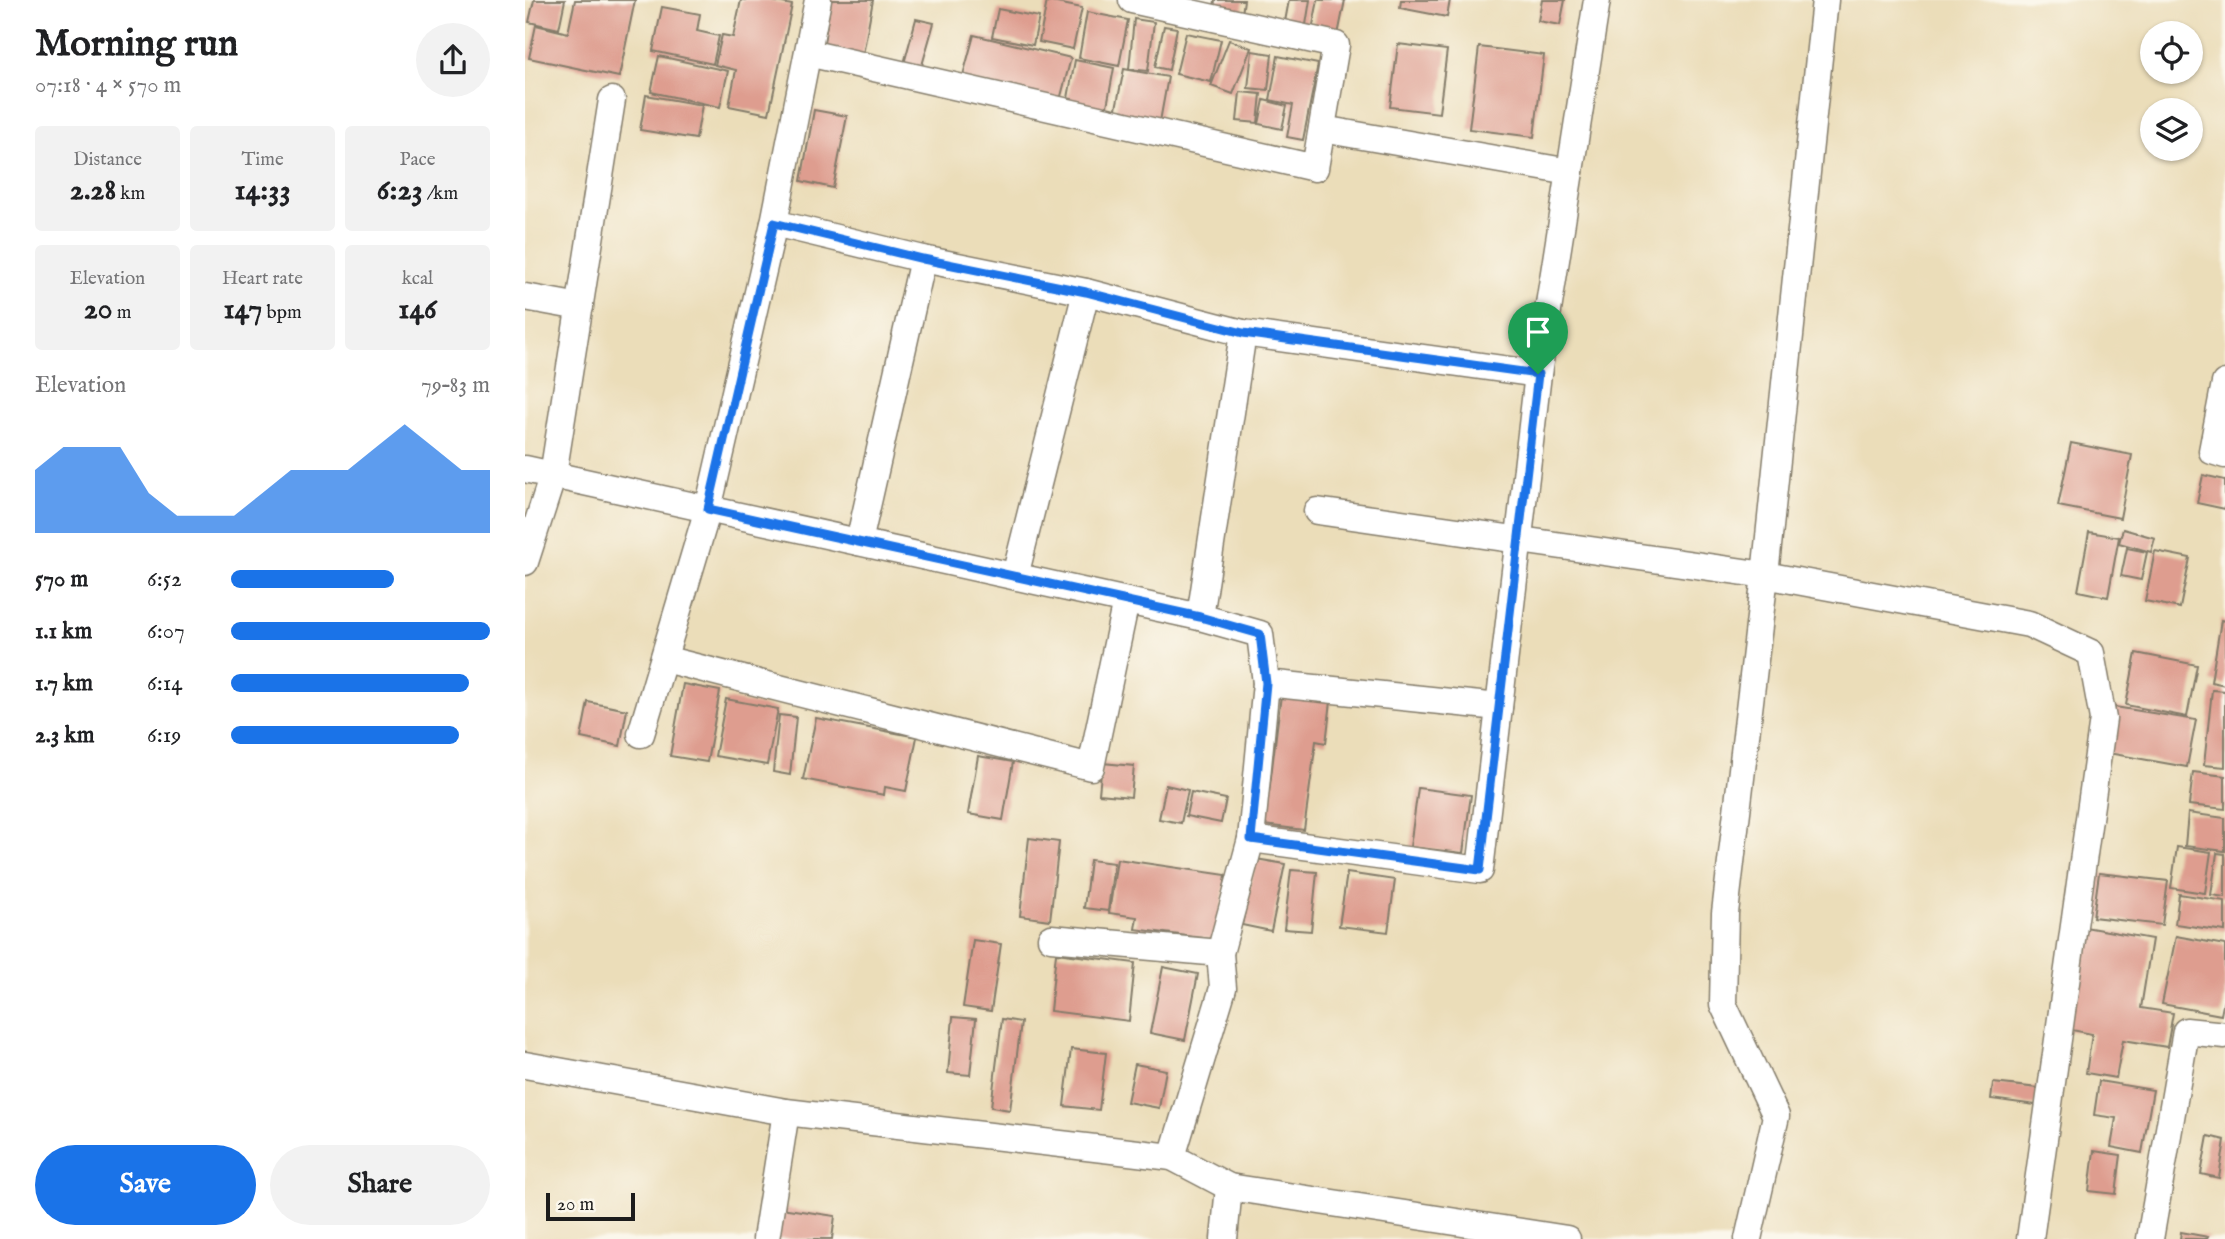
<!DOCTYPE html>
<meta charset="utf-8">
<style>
body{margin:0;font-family:"IM FELL English",serif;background:#f2f2f2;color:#202124;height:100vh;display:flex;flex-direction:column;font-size:26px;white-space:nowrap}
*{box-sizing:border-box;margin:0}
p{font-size:23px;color:#757577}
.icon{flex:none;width:38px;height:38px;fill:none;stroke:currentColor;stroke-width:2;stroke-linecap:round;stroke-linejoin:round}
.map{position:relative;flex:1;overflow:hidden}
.drawer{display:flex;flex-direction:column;background:#fff;width:525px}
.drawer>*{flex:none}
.buttons{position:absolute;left:1615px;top:21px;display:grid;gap:14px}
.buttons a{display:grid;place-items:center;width:63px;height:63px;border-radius:50%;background:#fff;box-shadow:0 2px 5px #0004;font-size:35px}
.scale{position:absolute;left:21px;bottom:18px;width:89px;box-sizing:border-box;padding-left:7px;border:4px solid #1c1c1c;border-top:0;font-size:19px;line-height:24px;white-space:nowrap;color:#1c1c1c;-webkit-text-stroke:5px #fbf7ec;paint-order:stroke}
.pin{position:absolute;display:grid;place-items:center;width:60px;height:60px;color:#fff;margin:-72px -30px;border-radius:50% 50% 50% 0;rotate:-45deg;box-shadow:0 0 7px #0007}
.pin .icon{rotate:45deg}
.round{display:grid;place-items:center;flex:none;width:74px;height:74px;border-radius:37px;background:#f2f2f2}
.head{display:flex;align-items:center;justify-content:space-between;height:119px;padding:0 35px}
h1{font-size:38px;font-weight:800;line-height:52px}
.stats{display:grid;grid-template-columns:repeat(3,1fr);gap:10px;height:119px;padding:7px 35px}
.stats div{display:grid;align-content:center;border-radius:7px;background:#f2f2f2;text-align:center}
.stats b{font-size:30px;font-weight:800}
.stats small{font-size:19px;font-weight:400}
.stats p{font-size:19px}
.chart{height:196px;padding:14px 35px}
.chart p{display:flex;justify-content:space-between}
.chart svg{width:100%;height:126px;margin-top:7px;fill:#1a73e8;opacity:.7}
.cta{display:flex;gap:14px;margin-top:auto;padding:14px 35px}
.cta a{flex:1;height:80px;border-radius:42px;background:#1a73e8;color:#fff;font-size:28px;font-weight:800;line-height:80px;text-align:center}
.cta a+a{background:#f2f2f2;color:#202124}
ul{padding:0 35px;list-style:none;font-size:23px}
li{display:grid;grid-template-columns:112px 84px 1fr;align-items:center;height:52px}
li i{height:18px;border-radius:9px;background:#1a73e8}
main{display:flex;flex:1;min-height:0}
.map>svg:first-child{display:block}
.building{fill:#de9d8f}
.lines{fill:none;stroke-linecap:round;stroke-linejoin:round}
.street-casing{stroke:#847c6a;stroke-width:29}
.street{stroke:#fff;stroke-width:26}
.route-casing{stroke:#fff;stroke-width:14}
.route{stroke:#1a73e8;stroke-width:9}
</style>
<main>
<section class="drawer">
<div class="head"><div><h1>Morning run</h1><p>07:18 · 4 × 570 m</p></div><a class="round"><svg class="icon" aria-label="share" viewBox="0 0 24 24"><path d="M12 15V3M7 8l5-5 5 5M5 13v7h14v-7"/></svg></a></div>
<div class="stats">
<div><p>Distance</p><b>2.28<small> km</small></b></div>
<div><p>Time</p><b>14:33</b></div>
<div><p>Pace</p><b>6:23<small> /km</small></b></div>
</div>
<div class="stats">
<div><p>Elevation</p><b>20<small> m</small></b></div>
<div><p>Heart rate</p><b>147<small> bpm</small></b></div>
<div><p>kcal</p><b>146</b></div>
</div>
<div class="chart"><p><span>Elevation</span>79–83 m</p>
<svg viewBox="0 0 160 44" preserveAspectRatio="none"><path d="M0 44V22L10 14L20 14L30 14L40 30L50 38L60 38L70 38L80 30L90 22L100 22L110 22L120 14L130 6L140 14L150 22L160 22V44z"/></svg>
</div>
<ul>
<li><b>570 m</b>6:52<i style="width:63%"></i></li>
<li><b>1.1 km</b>6:07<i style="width:100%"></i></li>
<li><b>1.7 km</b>6:14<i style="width:92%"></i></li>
<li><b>2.3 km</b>6:19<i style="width:88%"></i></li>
</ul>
<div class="cta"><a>Save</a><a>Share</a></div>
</section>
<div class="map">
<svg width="1700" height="1239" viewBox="0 0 1700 1239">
<rect width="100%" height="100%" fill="#fbf7ec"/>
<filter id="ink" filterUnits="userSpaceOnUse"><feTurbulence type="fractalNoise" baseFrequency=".0143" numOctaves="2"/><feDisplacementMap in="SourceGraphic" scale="14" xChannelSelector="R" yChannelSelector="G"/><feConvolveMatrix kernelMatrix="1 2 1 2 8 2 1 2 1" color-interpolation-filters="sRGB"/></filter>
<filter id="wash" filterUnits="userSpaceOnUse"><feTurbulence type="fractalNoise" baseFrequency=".00686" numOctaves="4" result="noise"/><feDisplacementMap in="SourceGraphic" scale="28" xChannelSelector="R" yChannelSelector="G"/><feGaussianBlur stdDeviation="1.57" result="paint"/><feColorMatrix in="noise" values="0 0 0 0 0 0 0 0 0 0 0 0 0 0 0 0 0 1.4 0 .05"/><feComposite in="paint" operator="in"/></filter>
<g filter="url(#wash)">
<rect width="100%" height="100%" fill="#ebddb9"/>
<g id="blocks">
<g class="building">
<polygon points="9,0 40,0 34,29 4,22"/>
<polygon points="50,0 110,0 94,77 4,58 11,25 43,33"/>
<polygon points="216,0 243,0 267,5 244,114 204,106 211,70 190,65 197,35 208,37"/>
<polygon points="306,0 348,0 337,60 297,54"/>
<polygon points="690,0 719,0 716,21 688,17"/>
<polygon points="764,0 785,0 780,31 759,27"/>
<polygon points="793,0 820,0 813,35 787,30"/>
<polygon points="876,0 925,0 922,17 875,8"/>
<polygon points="1017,0 1040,0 1035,25 1013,21"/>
<polygon points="522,1 557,8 548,49 514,42"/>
<polygon points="137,7 175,14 172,31 194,36 188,64 128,51"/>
<polygon points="473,9 514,17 508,45 467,37"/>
<polygon points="562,12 603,20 594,66 554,58"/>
<polygon points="391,19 409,23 394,76 377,71"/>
<polygon points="609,19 629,22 623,71 604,69"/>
<polygon points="639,26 652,28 644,70 630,67"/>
<polygon points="661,33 696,40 686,82 651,74"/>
<polygon points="449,35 546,58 534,104 437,79"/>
<polygon points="704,40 726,48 708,94 686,86"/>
<polygon points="873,44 922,50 914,113 865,107"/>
<polygon points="954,47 1019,55 1009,137 944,129"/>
<polygon points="727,51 747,54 743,90 723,88"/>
<polygon points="134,56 203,71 195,107 126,92"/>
<polygon points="753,56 793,64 778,140 762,137 768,105 745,100"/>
<polygon points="550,60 589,68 580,117 541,109"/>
<polygon points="599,69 643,77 634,127 589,118"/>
<polygon points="715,92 736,94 733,123 712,121"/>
<polygon points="121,95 177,105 171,139 115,130"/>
<polygon points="739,100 762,106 757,129 734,124"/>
<polygon points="289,110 322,116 308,188 276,181"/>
<polygon points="1546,443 1607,455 1595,518 1533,506"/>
<polygon points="1678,475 1700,480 1700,509 1672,503"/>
<polygon points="1598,529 1630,538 1626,552 1594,543"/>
<polygon points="1564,532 1594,537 1583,597 1553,591"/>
<polygon points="1602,548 1622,552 1616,580 1596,576"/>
<polygon points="1630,551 1665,558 1655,608 1620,601"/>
<polygon points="1696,620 1700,621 1700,685 1686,682"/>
<polygon points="1611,653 1672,665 1662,717 1601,705"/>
<polygon points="158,684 195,691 182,762 145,756"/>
<polygon points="757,687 807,693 801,743 791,741 779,830 730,824 735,791 744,793"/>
<polygon points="1687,690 1700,691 1700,767 1679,765"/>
<polygon points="201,699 253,709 242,765 190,756"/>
<polygon points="63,702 102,710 95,746 56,738"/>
<polygon points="1590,707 1671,720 1662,767 1583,753"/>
<polygon points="254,715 271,717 265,775 248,772"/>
<polygon points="291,718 392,737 381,791 360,787 359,795 278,779"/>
<polygon points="453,756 488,762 478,820 443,814"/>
<polygon points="577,763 609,766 606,797 574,794"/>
<polygon points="1668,772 1700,776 1700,809 1664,805"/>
<polygon points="641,785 663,790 656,823 634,819"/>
<polygon points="893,788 946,795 938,853 885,847"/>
<polygon points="666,792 701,799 696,823 661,816"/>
<polygon points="1663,813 1700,818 1700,851 1660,846"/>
<polygon points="504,838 534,842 525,920 495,916"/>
<polygon points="1652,847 1686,852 1680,893 1646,888"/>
<polygon points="1692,853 1700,854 1700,897 1686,895"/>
<polygon points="592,859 701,875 692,940 610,929 612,917 584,913"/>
<polygon points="731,859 760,864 746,931 717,925"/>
<polygon points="565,860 589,863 583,911 559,908"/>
<polygon points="766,870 792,872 786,931 759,929"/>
<polygon points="822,873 870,880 863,932 814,926"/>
<polygon points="1574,873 1643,881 1637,925 1568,917"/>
<polygon points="1654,894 1700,901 1700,931 1650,924"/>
<polygon points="1560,927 1627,939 1616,1008 1648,1013 1642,1047 1598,1040 1591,1078 1561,1073 1567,1034 1542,1029"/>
<polygon points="1651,936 1700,945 1700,995 1696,1015 1637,1004"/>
<polygon points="448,940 476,944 466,1011 438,1007"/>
<polygon points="531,953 610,963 604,1021 525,1011"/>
<polygon points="638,967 673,974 660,1040 625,1033"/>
<polygon points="428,1017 451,1019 445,1075 423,1073"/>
<polygon points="477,1019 496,1022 485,1110 466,1107"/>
<polygon points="546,1049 581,1053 574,1110 539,1106"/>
<polygon points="610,1064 641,1070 634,1108 602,1102"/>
<polygon points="1574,1081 1628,1090 1617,1153 1586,1147 1591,1118 1569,1115"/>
<polygon points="1468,1083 1513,1088 1511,1105 1466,1099"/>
<polygon points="1683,1136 1700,1140 1694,1178 1676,1174"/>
<polygon points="1569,1151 1596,1155 1591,1194 1564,1191"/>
<polygon points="256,1208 310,1216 307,1239 252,1239"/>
<polygon points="1656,1232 1683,1237 1682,1239 1655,1239"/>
</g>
</g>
</g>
<g filter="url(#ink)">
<use href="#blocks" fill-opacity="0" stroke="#847c6a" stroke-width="2"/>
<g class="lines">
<g class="street-casing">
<g id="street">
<polyline points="293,0 249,223 398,259 561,292 718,333 1013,374 1072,0"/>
<polyline points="283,53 790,168 811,45 607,0"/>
<polyline points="797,129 1045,172"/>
<polyline points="0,297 55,307"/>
<polyline points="1700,383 1687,451 1700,455"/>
<polyline points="0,469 675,617 718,333"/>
<polyline points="792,511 1240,575 1300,0"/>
<polyline points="334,542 398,259"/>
<polyline points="0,562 28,475 87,100"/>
<polyline points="490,576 561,292"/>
<polyline points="675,617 735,634 741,683 974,707"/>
<polyline points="139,659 566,767 601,601"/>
<polyline points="741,683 726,839 955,870 1013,374"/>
<polyline points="116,734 183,509 249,223"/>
<polyline points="526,938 695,953"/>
<polyline points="0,1065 261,1112 647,1157 704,1187 1042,1239"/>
<polyline points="647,1157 698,988 695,953 726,839"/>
<polyline points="241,1239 261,1112"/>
<polyline points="699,1239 704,1187"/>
<polyline points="1223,1239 1251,1116 1198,1004 1200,913 1240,575 1504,624 1566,653 1578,719 1505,1239"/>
<polyline points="1625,1239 1661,1031 1700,1035"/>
</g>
</g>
<use href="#street" class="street"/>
</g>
</g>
<g class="lines" filter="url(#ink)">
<g class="route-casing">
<polygon id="route" points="249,223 398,259 561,292 718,333 1013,374 955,870 726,839 741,683 735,634 675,617 183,509"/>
</g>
<use href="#route" class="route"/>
</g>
</svg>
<div class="buttons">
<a><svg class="icon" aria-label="locate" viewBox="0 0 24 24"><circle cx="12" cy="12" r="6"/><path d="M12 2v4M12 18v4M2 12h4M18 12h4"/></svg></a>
<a><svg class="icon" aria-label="layers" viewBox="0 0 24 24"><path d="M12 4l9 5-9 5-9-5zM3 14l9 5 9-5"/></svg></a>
</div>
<div class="scale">20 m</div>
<div class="pin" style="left:1013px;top:374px;background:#1e9e55"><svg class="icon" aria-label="arrive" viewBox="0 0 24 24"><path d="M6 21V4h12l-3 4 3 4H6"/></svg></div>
</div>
</main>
